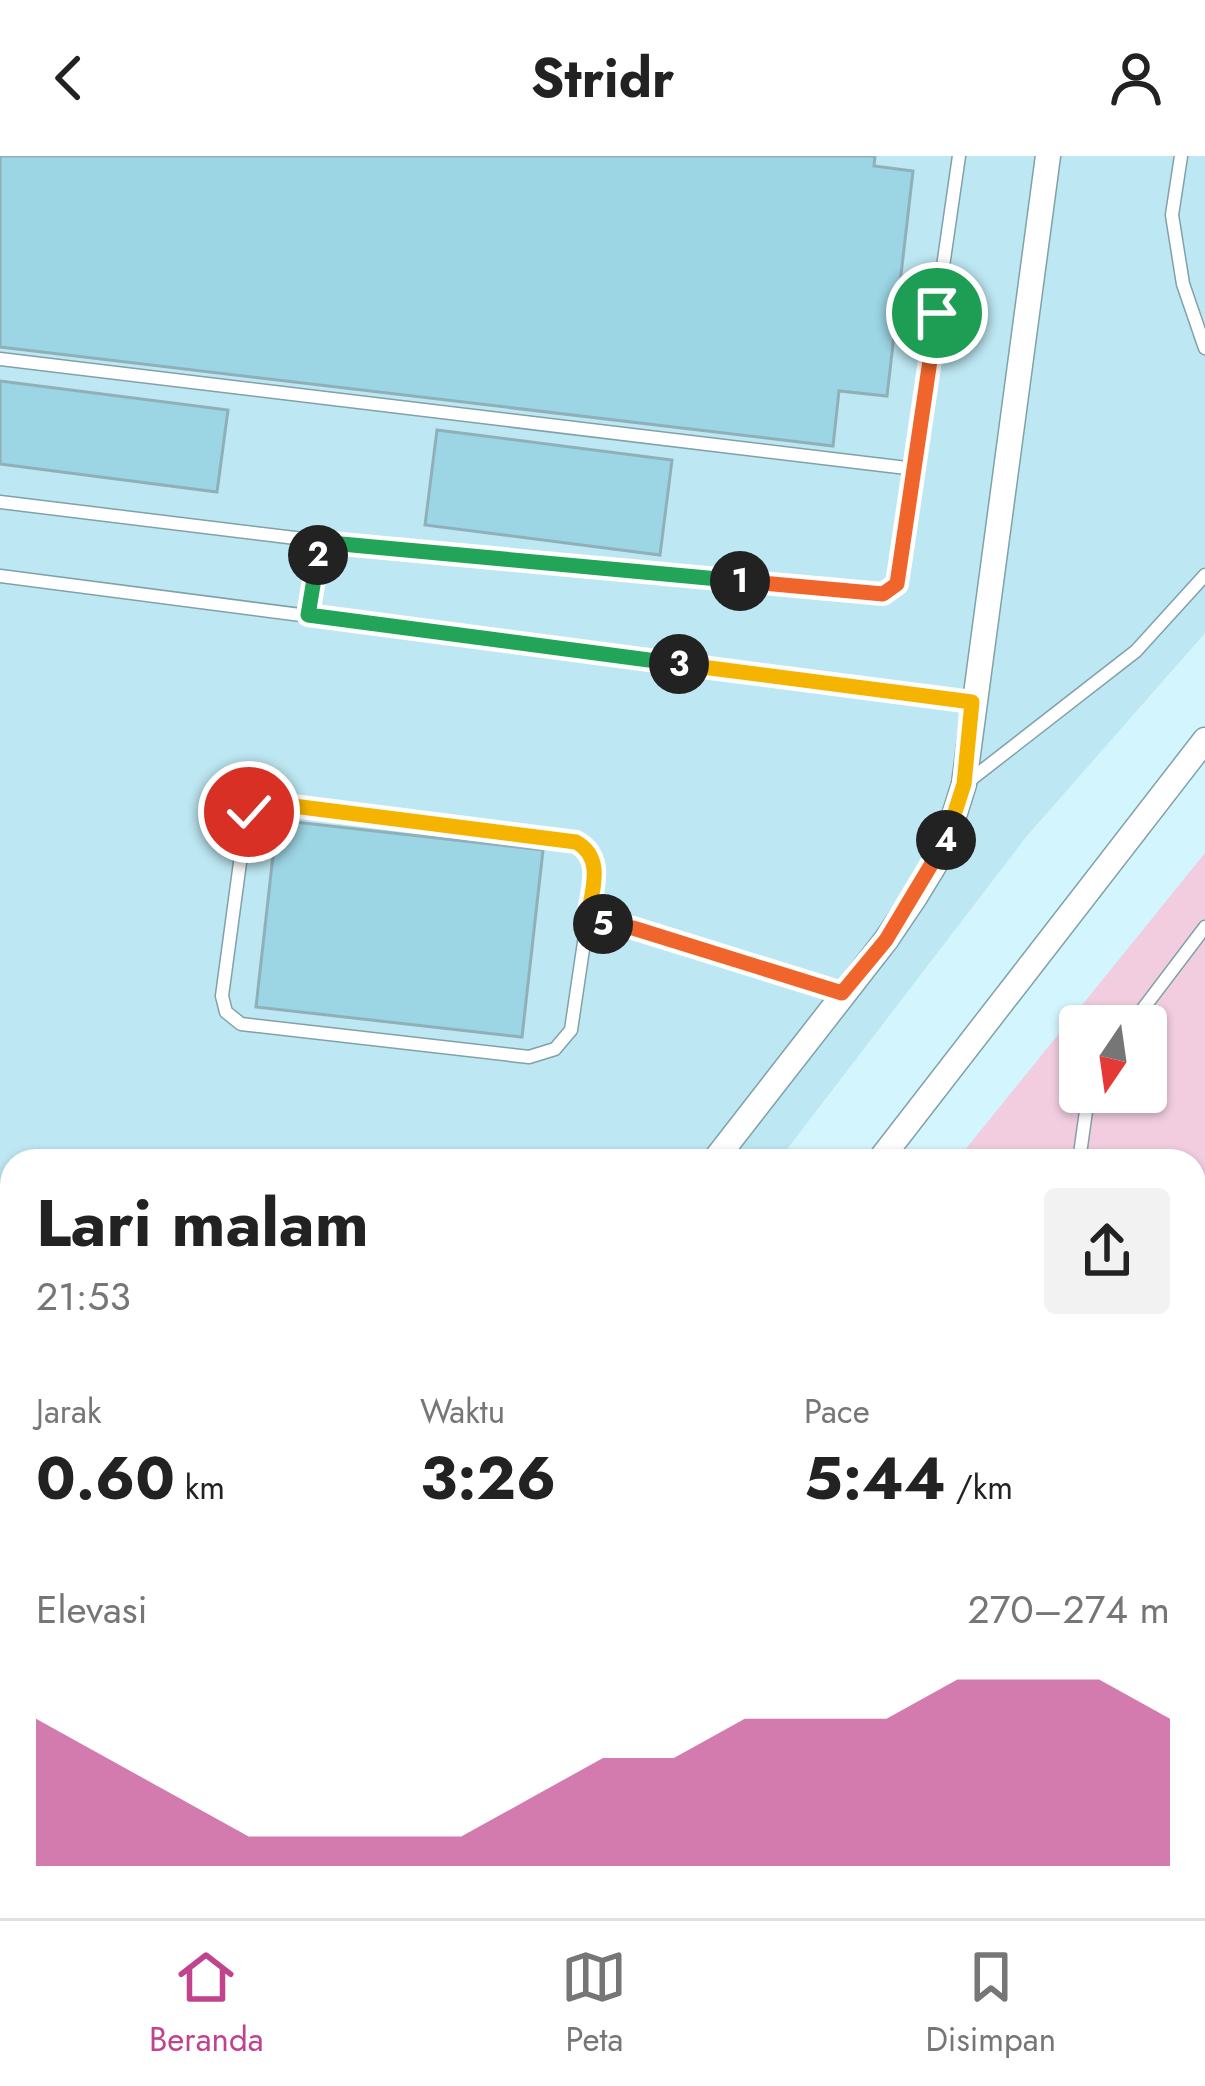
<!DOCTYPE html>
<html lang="id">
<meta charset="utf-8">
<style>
body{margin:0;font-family:Jost,sans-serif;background:#f2f2f2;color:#222;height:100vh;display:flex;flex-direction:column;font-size:45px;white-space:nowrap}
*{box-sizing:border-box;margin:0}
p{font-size:39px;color:#767676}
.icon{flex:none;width:66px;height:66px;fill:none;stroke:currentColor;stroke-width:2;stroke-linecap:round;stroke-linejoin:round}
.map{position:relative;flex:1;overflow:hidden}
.panel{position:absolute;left:0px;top:993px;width:1206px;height:771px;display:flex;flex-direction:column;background:#fff;border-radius:36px 36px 0 0;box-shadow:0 3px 9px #0004}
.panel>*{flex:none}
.needle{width:78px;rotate:193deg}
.fabs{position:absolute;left:1059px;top:849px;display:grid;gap:24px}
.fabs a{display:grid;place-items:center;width:108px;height:108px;border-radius:12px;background:#fff;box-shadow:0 3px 9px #0004;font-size:60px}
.pin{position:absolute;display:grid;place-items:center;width:102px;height:102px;color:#fff;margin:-51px;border:6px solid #fff;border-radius:50%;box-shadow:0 3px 12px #0007}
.km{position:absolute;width:60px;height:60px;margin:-30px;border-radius:50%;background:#222;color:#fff;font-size:33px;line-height:60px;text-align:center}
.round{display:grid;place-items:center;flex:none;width:126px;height:126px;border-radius:12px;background:#f2f2f2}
.headline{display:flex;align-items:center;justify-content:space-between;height:204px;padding:0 36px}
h1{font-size:66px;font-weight:700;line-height:90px}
.metrics{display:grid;grid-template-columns:repeat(3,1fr);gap:18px;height:204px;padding:12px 36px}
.metrics div{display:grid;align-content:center}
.metrics b{font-size:60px;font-weight:700}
.metrics small{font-size:33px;font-weight:400}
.metrics p{font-size:33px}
.chart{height:336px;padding:24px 36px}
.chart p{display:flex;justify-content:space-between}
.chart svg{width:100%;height:216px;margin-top:12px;fill:#c1428d;opacity:.7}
header{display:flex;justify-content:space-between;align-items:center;height:156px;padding:0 36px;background:#fff;font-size:54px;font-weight:700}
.tabs{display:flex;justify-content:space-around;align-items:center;height:168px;border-top:3px solid #e0e0e0;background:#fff;font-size:33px;color:#767676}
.tabs a{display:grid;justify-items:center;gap:6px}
.tabs .current{color:#c1428d}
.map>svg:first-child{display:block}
.built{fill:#bde7f2}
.green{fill:#f1cddf;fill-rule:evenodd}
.building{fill:#9cd5e4;stroke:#90b0b9;stroke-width:3}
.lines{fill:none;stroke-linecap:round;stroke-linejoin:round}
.service-casing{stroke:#81a1a9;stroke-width:15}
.minor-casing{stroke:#81a1a9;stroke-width:27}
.service{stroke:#fff;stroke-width:12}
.minor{stroke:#fff;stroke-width:24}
.split-1-casing{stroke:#fff;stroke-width:24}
.split-2-casing{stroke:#fff;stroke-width:24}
.split-3-casing{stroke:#fff;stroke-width:24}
.split-4-casing{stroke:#fff;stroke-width:24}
.split-5-casing{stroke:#fff;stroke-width:24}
.split-6-casing{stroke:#fff;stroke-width:24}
.split-1{stroke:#f0652b;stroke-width:15}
.split-2{stroke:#22a559;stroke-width:15}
.split-3{stroke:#22a559;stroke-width:15}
.split-4{stroke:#f5b400;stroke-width:15}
.split-5{stroke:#f0652b;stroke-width:15}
.split-6{stroke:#f5b400;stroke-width:15}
</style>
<header><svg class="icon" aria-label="back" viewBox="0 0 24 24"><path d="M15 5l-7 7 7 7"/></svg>Stridr<svg class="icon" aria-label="person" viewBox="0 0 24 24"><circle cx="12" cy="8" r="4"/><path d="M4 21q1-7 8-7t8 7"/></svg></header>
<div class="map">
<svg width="1205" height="1762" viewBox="0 0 1205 1762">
<rect width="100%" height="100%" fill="#d3f5fe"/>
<polygon class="built" points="0,0 1205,0 1205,477 1026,681 778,1005 12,1005 12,1752 208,1752 200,1762 0,1762"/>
<path class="green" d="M1205,697V1762H544L548,1752H1194V1005H956ZM1080,870H1146V936H1080Z"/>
<g class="building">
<polygon points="0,0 875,0 874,10 913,15 887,240 839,235 833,290 0,191"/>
<polygon points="0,225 228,254 217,336 0,308"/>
<polygon points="437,274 672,304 660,399 425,369"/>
<polygon points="277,664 543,694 522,881 256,851"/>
<polygon points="0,1192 12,1203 12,1648 0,1662"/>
</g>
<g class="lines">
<g class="service-casing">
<g id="service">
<polyline points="1181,0 1172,59 1183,128 1205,192"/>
<polyline points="0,203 915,313"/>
<polyline points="0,346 320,385 883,438 897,428 959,0"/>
<polyline points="0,420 972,546"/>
<polyline points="308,459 320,385"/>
<polyline points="965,628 1136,495 1205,419"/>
<path d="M587,766L571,874L555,893L529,901L241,868L226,856L222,840L246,662L252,651L262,646L576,686C606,702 591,737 587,766L633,772L842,837"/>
<polyline points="1130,870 1205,771"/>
<polyline points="1079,1005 1087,948 1094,936"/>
<polyline points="1194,1114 1205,1117"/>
<polyline points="0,1147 12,1158"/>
<polyline points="1194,1279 1205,1285"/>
<polyline points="0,1721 12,1708"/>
<polyline points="1194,1745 1205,1735"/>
<polyline points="1134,1752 1148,1762"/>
<polyline points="589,1762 593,1752"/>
<polyline points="831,1762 833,1752"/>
<polyline points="1056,1762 1090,1752"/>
<polyline points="1174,1762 1186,1752"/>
</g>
</g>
<g class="minor-casing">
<g id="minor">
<polyline points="714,1005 886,784 915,741 943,695 964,628 1048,0"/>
<polyline points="879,1005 1205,584"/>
<polyline points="0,1054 12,1065"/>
<polyline points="116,1762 124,1752"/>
<polyline points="496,1762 500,1752"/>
</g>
</g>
<use href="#service" class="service"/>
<use href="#minor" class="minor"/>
</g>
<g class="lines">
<g class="split-1-casing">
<polyline id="split-1" points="740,425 883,438 897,428 937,157"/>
</g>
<g class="split-2-casing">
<polyline id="split-2" points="318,399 320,386 740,425"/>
</g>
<g class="split-3-casing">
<polyline id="split-3" points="318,399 308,459 679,508"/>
</g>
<g class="split-4-casing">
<polyline id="split-4" points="679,508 972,546 964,628 946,684"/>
</g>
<g class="split-5-casing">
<polyline id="split-5" points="603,768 633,772 842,837 886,784 946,684"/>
</g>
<g class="split-6-casing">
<path id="split-6" d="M249,656L262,646L576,686C606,702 591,737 587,766L603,768"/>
</g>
<use href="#split-1" class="split-1"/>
<use href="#split-2" class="split-2"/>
<use href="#split-3" class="split-3"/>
<use href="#split-4" class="split-4"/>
<use href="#split-5" class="split-5"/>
<use href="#split-6" class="split-6"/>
</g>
</svg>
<div class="fabs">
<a><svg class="needle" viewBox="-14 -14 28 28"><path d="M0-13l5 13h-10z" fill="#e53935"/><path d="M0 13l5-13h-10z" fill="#767676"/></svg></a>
</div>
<div class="pin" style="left:937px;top:157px;background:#1e9e55"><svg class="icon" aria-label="arrive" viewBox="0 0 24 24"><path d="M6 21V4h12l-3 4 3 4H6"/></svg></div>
<div class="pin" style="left:249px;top:656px;background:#d93025"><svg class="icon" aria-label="check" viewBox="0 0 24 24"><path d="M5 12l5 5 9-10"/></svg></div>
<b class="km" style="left:740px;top:425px">1</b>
<b class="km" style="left:318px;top:399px">2</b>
<b class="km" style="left:679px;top:508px">3</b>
<b class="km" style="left:946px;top:684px">4</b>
<b class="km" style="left:603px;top:768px">5</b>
<section class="panel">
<div class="headline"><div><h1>Lari malam</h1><p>21:53</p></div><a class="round"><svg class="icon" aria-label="share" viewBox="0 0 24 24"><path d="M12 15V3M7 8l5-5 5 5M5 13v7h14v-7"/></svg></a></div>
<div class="metrics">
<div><p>Jarak</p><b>0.60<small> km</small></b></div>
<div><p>Waktu</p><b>3:26</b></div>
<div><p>Pace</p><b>5:44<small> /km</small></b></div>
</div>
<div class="chart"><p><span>Elevasi</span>270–274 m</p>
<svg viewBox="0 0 160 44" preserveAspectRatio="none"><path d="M0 44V14L10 22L20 30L30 38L40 38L50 38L60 38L70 30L80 22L90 22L100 14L110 14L120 14L130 6L140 6L150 6L160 14V44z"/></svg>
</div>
</section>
</div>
<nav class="tabs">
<a class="current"><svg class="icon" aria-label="home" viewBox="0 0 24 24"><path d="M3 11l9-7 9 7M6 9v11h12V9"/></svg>Beranda</a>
<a><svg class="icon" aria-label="map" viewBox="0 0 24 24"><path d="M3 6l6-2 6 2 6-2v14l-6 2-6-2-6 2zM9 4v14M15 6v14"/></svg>Peta</a>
<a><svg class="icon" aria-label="saved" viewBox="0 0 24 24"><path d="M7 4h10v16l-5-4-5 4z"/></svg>Disimpan</a>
</nav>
